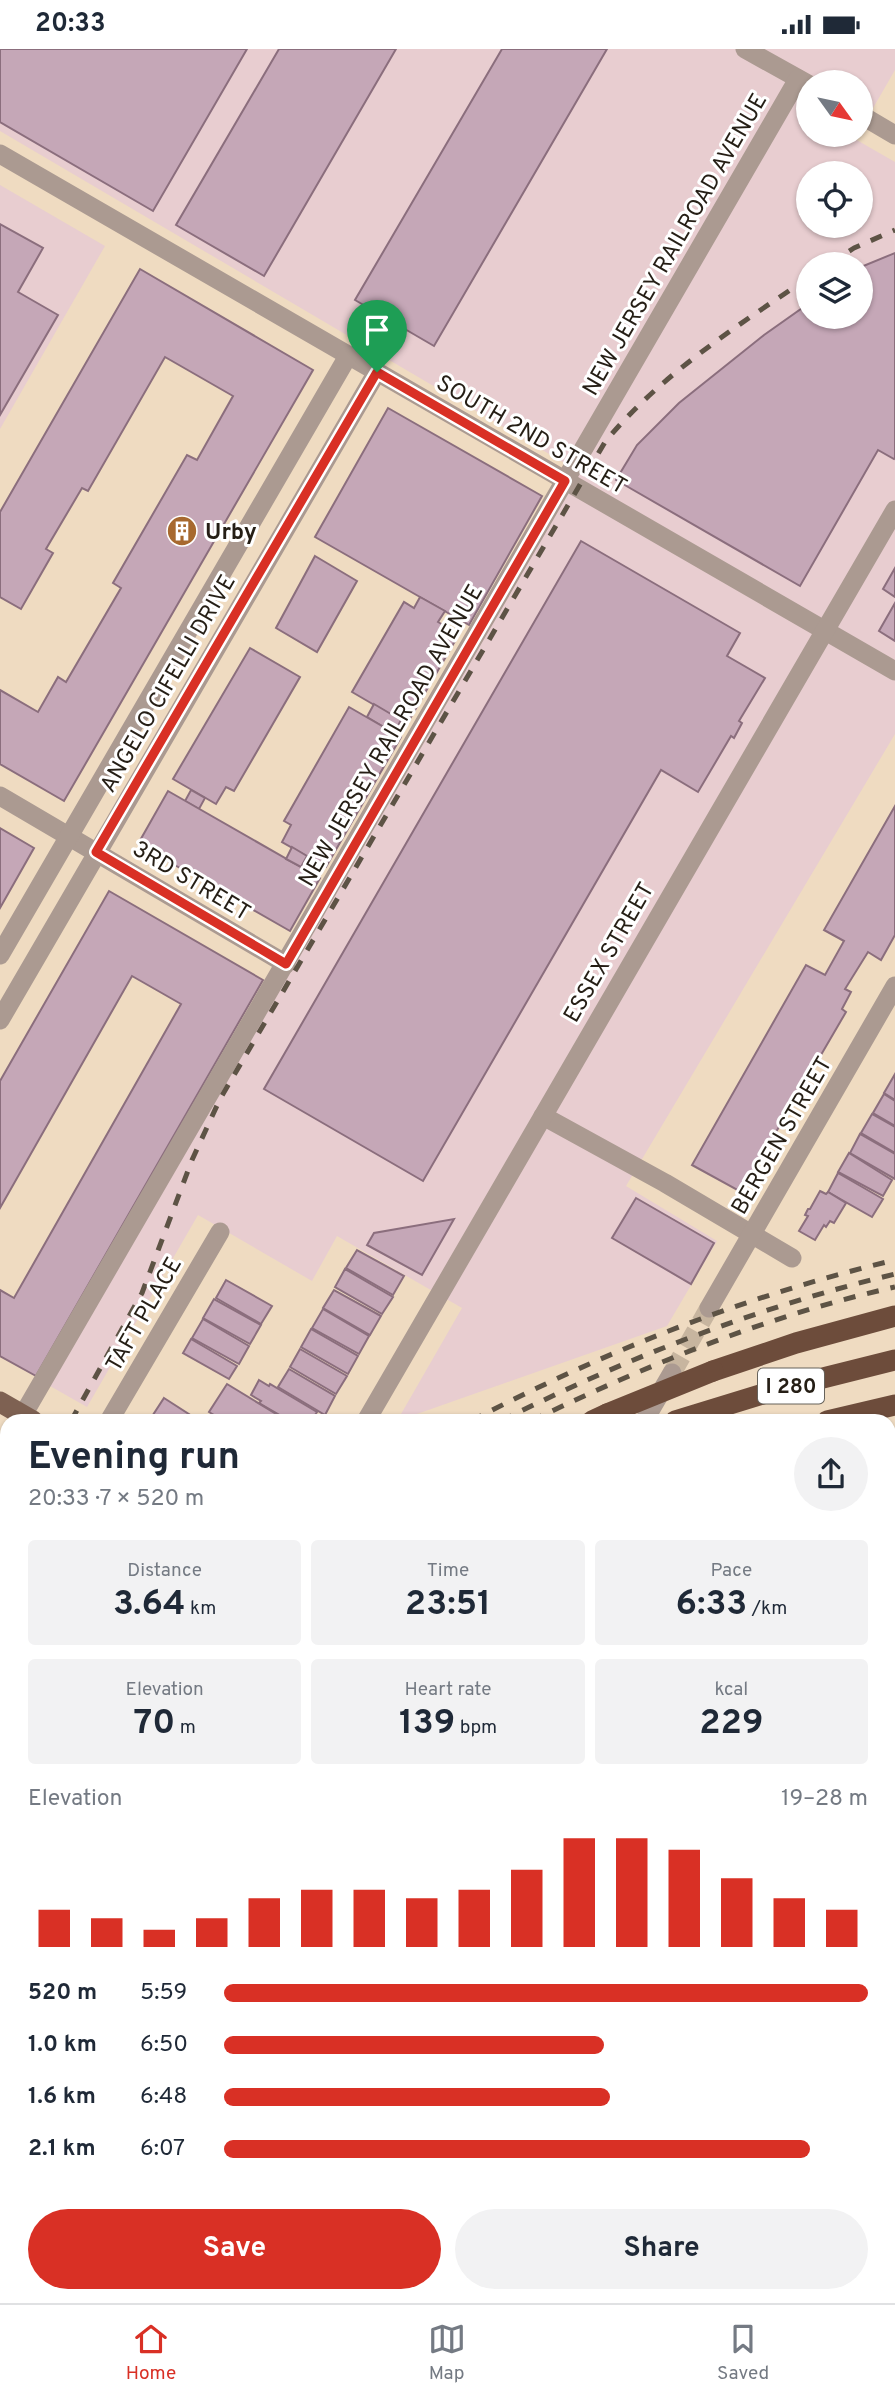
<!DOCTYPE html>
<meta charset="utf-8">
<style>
body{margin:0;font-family:Overpass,sans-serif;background:#f2f2f3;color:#1f2937;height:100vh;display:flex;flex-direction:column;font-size:26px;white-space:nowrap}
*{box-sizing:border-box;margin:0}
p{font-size:23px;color:#747a83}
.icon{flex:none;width:38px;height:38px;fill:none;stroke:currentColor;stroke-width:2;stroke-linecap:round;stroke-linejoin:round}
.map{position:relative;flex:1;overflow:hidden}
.details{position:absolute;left:0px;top:1365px;width:896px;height:889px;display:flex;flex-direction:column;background:#fff;border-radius:21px 21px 0 0;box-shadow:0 2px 5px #0004}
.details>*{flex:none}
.needle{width:46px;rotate:123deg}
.controls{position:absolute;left:796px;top:21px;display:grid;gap:14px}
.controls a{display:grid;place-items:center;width:77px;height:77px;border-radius:50%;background:#fff;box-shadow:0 2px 5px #0004;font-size:35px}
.pin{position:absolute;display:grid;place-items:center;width:60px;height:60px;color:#fff;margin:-72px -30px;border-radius:50% 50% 50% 0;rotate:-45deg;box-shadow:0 0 7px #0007}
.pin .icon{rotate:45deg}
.round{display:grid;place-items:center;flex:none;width:74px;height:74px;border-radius:37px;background:#f2f2f3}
.headline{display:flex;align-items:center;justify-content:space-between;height:119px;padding:0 28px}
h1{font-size:38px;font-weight:700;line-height:52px}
.metrics{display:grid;grid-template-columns:repeat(3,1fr);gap:10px;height:119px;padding:7px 28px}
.metrics div{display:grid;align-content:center;border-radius:7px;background:#f2f2f3;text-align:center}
.metrics b{font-size:35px;font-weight:700}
.metrics small{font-size:19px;font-weight:400}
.metrics p{font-size:19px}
.chart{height:196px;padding:14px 28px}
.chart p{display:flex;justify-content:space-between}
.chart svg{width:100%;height:126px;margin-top:7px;stroke:#d93025;stroke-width:6}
.action{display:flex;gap:14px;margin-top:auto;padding:14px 28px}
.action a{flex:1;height:80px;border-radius:42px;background:#d93025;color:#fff;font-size:28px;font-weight:700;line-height:80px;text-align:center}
.action a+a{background:#f2f2f3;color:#1f2937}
ul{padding:0 28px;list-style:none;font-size:23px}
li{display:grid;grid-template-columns:112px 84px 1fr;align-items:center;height:52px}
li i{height:18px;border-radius:9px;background:#d93025}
.status{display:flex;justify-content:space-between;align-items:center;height:49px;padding:0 35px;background:#fff;direction:ltr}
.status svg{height:19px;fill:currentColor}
.dock{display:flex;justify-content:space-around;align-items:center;height:98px;border-top:2px solid #e0e1e3;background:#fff;font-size:19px;color:#747a83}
.dock a{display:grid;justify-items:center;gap:4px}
.dock .active{color:#d93025}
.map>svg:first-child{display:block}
.industrial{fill:#e8cdd0;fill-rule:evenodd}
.building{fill:#c5a7b7;stroke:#8b6e7d;stroke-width:2}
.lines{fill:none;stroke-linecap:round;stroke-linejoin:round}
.street-tunnel{stroke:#c7b59f;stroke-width:19;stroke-dasharray:19 10;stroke-linecap:butt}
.street{stroke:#ab9a91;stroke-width:19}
.secondary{stroke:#91786c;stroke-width:21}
.primary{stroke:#7e6152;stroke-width:21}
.highway{stroke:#6d4c3b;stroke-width:21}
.rail{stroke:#5d5345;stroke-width:5;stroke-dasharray:12 12;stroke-linecap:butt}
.highway-bridge{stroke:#6d4c3b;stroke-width:21}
.route-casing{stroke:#fff;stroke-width:14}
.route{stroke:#d93025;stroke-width:9}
.labels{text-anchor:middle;stroke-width:6;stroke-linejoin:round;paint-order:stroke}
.shield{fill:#fff;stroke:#66625b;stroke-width:2}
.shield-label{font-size:21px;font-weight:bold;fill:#251e15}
.street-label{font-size:23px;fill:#251e15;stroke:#fff}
.poi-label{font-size:23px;font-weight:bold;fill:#251e15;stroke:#fff;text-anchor:start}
</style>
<div class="status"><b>20:33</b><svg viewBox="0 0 49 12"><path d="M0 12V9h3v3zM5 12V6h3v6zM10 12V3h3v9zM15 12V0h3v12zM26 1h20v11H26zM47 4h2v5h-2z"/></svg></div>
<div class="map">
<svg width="895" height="2254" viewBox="0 0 895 2254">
<rect width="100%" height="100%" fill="#efdbc1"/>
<g class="industrial">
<path d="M0,0H895V21L861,80V33H808V86H858L855,90L895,113V685L626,1137L717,1192L667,1277L397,1372L462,1259L337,1187L312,1232L198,1166L87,1358L50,1337L578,422L0,82ZM808,124H861V177H808ZM808,215H861V268H808Z"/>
<polygon points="0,136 105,197 0,380"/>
<polygon points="0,1965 7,1969 7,2247 413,2247 409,2254 0,2254"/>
</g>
<g class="building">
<polygon points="0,0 247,0 153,162 0,73"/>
<polygon points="279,0 396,0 264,227 176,176"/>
<polygon points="502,0 607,0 434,297 355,251"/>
<polygon points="0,175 43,199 18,243 58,266 0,366"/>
<polygon points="895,204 895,409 894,410 878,401 800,537 616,431 637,396 679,354 764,286 808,255 808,268 861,268 861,218"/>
<polygon points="140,220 313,321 64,752 0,715 0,641 38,663 58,628 66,633 121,539 113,534 187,406 197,411 233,347 165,308 88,442 82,439 46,500 53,504 21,560 0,548 0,463"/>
<polygon points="388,359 542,447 469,576 315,488"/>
<polygon points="581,492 740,584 727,607 765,629 739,672 742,674 734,689 731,687 698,743 661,721 423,1132 264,1040"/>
<polygon points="315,507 357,532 317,603 276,579"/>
<polygon points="895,519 895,548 883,540"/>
<polygon points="420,548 445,562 438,573 459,585 407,675 352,643 404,553 414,559"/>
<polygon points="895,554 895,592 879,582"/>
<polygon points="250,599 300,628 234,742 226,738 216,755 173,730"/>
<polygon points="374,655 401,671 394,684 367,668"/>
<polygon points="349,658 401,688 326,818 282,793 291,776 284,772"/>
<polygon points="191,741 205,749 199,760 185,752"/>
<polygon points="168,742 320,829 290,882 138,795"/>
<polygon points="895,757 895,886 881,911 868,903 845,940 851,943 842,960 846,963 741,1143 692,1116 806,916 825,926 844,892 824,881"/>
<polygon points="0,779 34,799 0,859"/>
<polygon points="292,798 307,807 301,818 286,810"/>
<polygon points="109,842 263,931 36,1327 0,1307 0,1241 14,1249 181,955 132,927 0,1159 0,1032"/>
<polygon points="895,1025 895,1051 884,1044"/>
<polygon points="884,1045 895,1052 895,1077 873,1064"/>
<polygon points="872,1065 895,1078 895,1104 861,1084"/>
<polygon points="860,1085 895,1105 895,1130 850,1104"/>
<polygon points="849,1104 892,1131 883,1147 838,1123"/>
<polygon points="838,1124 883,1150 872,1168 828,1143"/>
<polygon points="820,1142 826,1145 828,1143 846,1154 834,1174 830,1172 826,1178 824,1176 815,1191 799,1182 808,1167 805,1166 808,1160 810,1160"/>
<polygon points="636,1149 714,1194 691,1235 612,1189"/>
<polygon points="454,1170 422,1226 367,1196 374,1184"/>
<polygon points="357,1201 404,1227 393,1246 346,1219"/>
<polygon points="345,1220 393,1248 382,1265 335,1238"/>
<polygon points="226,1231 272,1257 261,1275 216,1249"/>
<polygon points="334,1241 381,1267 370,1286 323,1259"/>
<polygon points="214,1250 261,1276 250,1295 203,1269"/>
<polygon points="323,1260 369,1287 359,1305 312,1279"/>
<polygon points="203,1270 249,1297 239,1315 192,1289"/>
<polygon points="311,1280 358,1307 348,1325 301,1298"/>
<polygon points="191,1290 237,1317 229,1330 183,1304"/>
<polygon points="300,1300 347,1327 336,1345 290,1318"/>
<polygon points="289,1320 335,1347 325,1366 278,1338"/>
<polygon points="259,1331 269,1337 270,1335 317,1363 311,1372 290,1372 259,1354 261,1352 251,1346"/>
<polygon points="227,1335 286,1371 285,1372 254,1372 247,1367 243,1372 224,1372 209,1363"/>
<polygon points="164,1349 198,1371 197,1372 149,1372"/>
<polygon points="0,1395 7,1399 7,1413 0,1425"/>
<polygon points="895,1513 895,1536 889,1533 889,1524"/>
<polygon points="889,1535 895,1539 895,1549 889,1560"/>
<polygon points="895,1618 895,1644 889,1640 889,1629"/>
<polygon points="889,1721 895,1725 895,1749 889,1746"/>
<polygon points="889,1772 894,1775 895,1773 895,1798 889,1808"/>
<polygon points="895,1802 895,1831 889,1828 889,1813"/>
<polygon points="889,1996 895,1999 895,2024 889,2020"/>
<polygon points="889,2022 895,2026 895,2036 889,2047"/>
<polygon points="889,2049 895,2052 895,2069 892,2075 889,2073"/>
<polygon points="895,2179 895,2210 889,2207 889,2184"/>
<polygon points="895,2227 895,2254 890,2254 882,2249 882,2247 889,2247 889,2233 891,2234"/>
<polygon points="57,2247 84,2247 91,2251 89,2254 64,2254 56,2249"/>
<polygon points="580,2247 604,2247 600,2254 579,2254"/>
<polygon points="605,2247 628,2247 624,2254 607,2254 602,2252"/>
<polygon points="630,2247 656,2247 652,2254 627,2254"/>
<polygon points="709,2247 748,2247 755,2251 754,2254 705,2254"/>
<polygon points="793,2247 806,2247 814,2251 812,2254 789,2254"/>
<polygon points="816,2247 838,2247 834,2254 812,2254"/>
</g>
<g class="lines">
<polyline class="street-tunnel" points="672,1324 709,1259"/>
<g class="street">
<polyline points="745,0 808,35"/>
<polyline points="861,66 895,86"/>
<polyline points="0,105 895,622"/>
<polyline points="0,747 286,915"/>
<polyline points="0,906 348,307"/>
<polyline points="0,971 377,323"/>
<polyline points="543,1067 665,1134 792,1209"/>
<polyline points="709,1259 895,937"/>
<polyline points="23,1366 798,30"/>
<polyline points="109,1372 220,1183"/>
<polyline points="366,1372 895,461"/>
<polyline points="644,1372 672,1324"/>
<polyline points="889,1431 895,1421"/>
<polyline points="889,1899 895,1889"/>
<polyline points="0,1955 7,1959"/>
<polyline points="506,2247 518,2254"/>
<polyline points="134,2254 138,2247"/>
<polyline points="411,2254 415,2247"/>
<polyline points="677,2254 682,2247"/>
</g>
<polyline class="secondary" points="0,2008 7,1996"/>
<g class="primary">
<polyline points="0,1353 33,1372"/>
<polyline points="889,1858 895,1861"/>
</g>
<g class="highway">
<polyline points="713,1322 796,1294 895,1267"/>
<polyline points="592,1372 607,1365"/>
<polyline points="675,1372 779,1340 895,1311"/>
<polyline points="827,1372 895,1356"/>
<polyline points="889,1403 895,1401"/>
<polyline points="0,1821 7,1813"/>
<polyline points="0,1888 7,1879"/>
</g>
<g class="rail">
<polyline points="829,215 854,199 895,181"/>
<path d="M71,1372L142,1244L192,1111L220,1050L605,393C660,326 737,277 808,229"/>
<path d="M471,1372C605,1302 748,1246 895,1211"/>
<path d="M501,1372C626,1309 758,1258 895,1225"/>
<path d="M531,1372C647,1316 769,1266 895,1238"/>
<polyline points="0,1495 7,1484"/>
<polyline points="0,1710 7,1703"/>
<polyline points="0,1728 7,1722"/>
<polyline points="0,1747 7,1741"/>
</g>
<polyline class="highway-bridge" points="607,1365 713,1322"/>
</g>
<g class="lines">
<g class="route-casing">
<polygon id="route" points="377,323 565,432 286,915 96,803"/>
</g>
<use href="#route" class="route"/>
</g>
<defs>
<g id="building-disc" transform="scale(1.575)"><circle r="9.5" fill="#a7692f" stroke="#fff"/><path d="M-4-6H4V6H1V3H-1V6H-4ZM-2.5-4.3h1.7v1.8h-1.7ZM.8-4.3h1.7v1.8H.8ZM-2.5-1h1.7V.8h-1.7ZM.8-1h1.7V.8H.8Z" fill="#fff"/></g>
</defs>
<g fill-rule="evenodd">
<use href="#building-disc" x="182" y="482"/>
</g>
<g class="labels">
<rect class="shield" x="758" y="1319.5" width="66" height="35" rx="5"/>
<g class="shield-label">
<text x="791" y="1344">I 280</text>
</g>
<g class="street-label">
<text transform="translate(674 195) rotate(-60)" y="8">NEW JERSEY RAILROAD AVENUE</text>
<text transform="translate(532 385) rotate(30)" y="8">SOUTH 2ND STREET</text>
<text transform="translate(167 634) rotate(-60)" y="8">ANGELO CIFELLI DRIVE</text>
<text transform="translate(390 686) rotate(-60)" y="8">NEW JERSEY RAILROAD AVENUE</text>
<text transform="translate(192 831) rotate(31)" y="8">3RD STREET</text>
<text transform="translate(608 903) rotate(-60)" y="8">ESSEX STREET</text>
<text transform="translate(781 1086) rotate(-60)" y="8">BERGEN STREET</text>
<text transform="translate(143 1265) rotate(-60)" y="8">TAFT PLACE</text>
</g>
<g class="poi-label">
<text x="205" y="490">Urby</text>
</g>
</g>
</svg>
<div class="controls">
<a><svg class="needle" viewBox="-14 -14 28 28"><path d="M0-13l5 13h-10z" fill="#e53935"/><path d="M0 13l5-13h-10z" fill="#747a83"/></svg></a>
<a><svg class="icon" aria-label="locate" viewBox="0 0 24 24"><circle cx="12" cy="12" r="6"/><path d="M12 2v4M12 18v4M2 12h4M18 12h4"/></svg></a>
<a><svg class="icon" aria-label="layers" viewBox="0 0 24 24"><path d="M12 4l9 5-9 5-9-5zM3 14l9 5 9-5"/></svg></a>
</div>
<div class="pin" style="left:377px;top:323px;background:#1e9e55"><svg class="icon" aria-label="arrive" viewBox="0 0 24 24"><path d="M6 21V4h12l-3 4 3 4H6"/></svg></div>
<section class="details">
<div class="headline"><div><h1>Evening run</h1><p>20:33 · 7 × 520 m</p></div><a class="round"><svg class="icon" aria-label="share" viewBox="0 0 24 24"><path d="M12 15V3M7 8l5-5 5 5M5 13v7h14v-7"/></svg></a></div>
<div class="metrics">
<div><p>Distance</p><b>3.64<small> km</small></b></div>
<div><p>Time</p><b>23:51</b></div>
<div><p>Pace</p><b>6:33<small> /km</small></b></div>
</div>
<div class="metrics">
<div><p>Elevation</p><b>70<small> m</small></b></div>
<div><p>Heart rate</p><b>139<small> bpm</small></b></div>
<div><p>kcal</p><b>229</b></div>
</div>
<div class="chart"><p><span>Elevation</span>19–28 m</p>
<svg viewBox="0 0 160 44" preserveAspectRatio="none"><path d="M5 44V31M15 44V34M25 44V38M35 44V34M45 44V27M55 44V24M65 44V24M75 44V27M85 44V24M95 44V17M105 44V6M115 44V6M125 44V10M135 44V20M145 44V27M155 44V31"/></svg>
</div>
<ul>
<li><b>520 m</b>5:59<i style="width:100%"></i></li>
<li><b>1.0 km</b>6:50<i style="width:59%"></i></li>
<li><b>1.6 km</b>6:48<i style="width:60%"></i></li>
<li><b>2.1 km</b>6:07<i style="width:91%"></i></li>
</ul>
<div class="action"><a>Save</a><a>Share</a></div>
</section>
</div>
<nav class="dock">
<a class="active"><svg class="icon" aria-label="home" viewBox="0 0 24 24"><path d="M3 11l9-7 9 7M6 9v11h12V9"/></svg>Home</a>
<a><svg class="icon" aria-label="map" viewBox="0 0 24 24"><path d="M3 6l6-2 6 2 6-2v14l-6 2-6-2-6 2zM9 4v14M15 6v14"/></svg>Map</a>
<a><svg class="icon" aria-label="saved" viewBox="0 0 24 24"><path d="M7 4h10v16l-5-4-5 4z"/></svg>Saved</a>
</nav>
